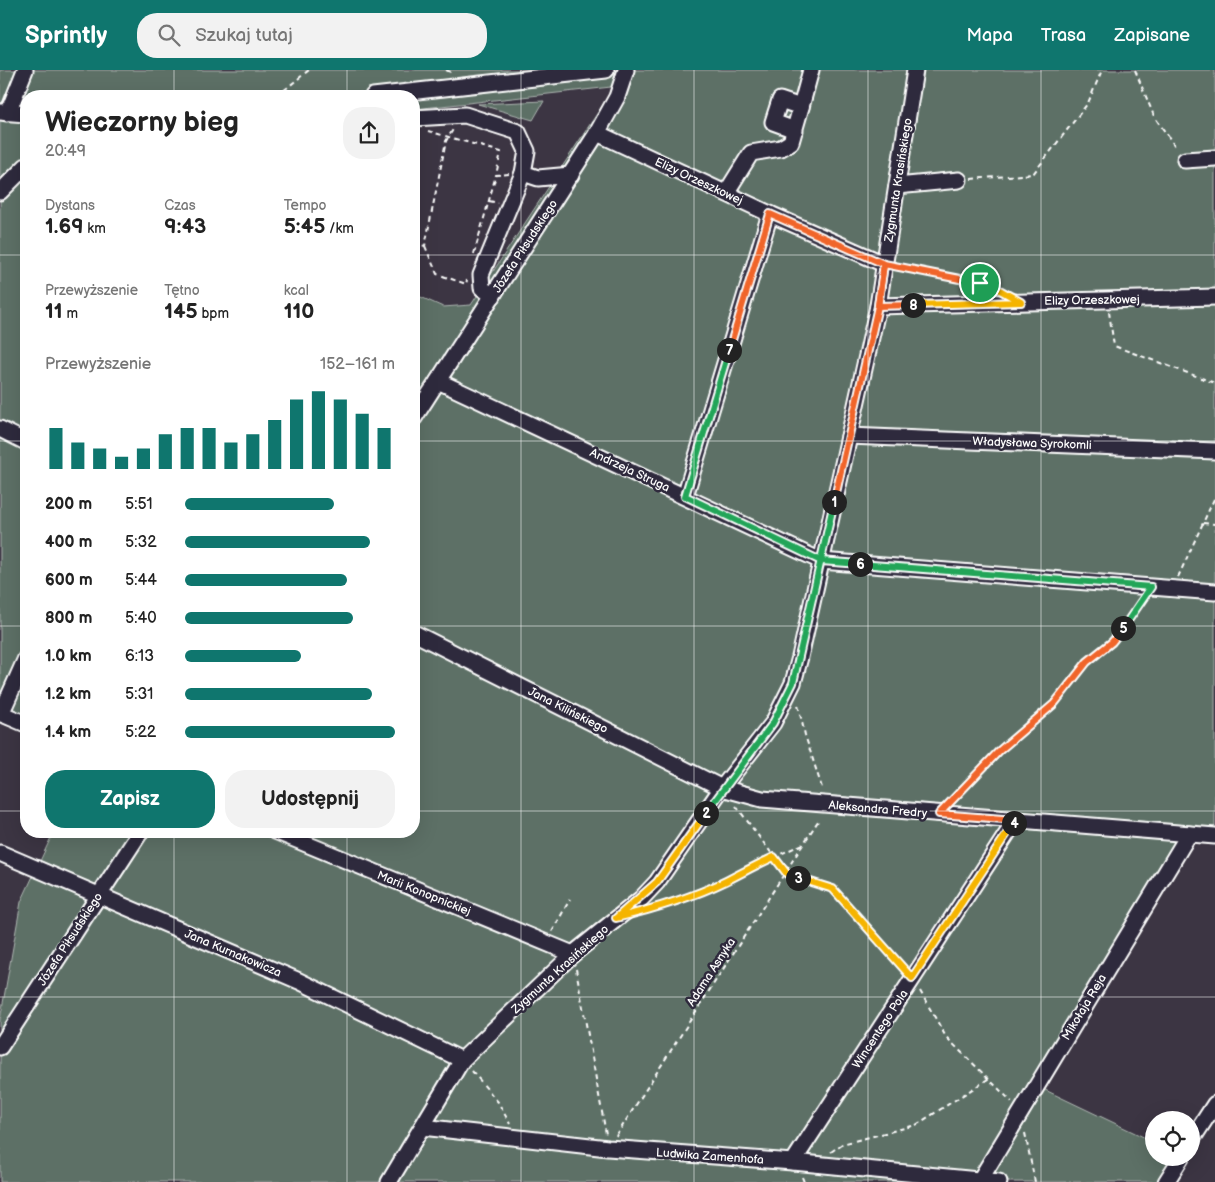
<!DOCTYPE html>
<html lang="pl">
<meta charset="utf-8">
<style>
body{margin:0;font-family:"Balsamiq Sans",sans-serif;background:#f2f2f2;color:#222;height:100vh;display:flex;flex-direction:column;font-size:19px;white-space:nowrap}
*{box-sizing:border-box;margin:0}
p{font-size:16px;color:#767676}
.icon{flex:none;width:28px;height:28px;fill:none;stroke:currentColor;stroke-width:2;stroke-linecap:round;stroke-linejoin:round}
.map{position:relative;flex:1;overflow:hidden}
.sheet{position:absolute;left:20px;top:20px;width:400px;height:748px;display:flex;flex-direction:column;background:#fff;border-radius:20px;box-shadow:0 5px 20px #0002}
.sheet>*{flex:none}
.buttons{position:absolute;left:1145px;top:1041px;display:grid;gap:10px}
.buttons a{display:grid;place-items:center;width:55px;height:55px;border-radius:50%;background:#fff;box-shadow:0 5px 20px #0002;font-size:25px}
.pin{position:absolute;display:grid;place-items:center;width:42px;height:42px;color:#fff;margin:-21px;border:2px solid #fff;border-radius:50%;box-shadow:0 1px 5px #0007}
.km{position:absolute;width:25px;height:25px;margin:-12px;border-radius:50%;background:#222;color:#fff;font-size:14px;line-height:25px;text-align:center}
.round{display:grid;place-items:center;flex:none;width:52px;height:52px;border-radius:20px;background:#f2f2f2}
.overview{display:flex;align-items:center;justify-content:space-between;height:85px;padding:0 25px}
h1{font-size:28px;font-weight:700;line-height:38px}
.figures{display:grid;grid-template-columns:repeat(3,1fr);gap:8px;height:85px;padding:5px 25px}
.figures div{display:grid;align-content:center}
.figures b{font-size:21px;font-weight:700}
.figures small{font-size:14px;font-weight:400}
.figures p{font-size:14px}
.chart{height:140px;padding:10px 25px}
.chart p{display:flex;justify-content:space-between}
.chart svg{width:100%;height:90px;margin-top:5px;stroke:#0f766e;stroke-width:6}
.button{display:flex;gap:10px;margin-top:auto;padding:10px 25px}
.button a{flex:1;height:58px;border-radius:20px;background:#0f766e;color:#fff;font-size:20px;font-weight:700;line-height:58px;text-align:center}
.button a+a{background:#f2f2f2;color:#222}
ul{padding:0 25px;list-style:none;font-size:16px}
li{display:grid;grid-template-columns:80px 60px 1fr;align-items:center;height:38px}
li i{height:12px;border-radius:6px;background:#0f766e}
header{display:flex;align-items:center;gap:30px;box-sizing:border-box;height:70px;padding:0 25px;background:#0f766e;color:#fff}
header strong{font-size:24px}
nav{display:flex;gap:28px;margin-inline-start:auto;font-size:18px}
.search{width:350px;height:45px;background:#f2f2f2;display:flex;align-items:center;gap:12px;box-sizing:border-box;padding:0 18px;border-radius:20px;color:#767676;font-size:19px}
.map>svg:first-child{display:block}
.green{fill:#5d6f66;stroke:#aeb7b2}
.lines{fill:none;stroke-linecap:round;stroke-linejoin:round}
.minor-casing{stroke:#fff;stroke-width:19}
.path{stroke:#fff;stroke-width:2;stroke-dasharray:5 4;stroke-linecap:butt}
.minor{stroke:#2f2a3d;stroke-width:15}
.split-1-casing{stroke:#fff;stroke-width:10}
.split-2-casing{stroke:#fff;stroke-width:10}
.split-3-casing{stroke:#fff;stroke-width:10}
.split-4-casing{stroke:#fff;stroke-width:10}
.split-5-casing{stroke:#fff;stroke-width:10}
.split-6-casing{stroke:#fff;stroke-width:10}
.split-7-casing{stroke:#fff;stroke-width:10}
.split-8-casing{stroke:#fff;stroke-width:10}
.split-9-casing{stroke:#fff;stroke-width:10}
.split-1{stroke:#f0652b;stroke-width:6}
.split-2{stroke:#22a559;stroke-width:6}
.split-3{stroke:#f5b400;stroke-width:6}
.split-4{stroke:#f5b400;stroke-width:6}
.split-5{stroke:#f0652b;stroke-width:6}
.split-6{stroke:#22a559;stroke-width:6}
.split-7{stroke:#22a559;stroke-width:6}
.split-8{stroke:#f0652b;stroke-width:6}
.split-9{stroke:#f5b400;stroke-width:6}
.grid{fill:none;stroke:#fff;stroke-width:1;stroke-opacity:0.55}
.labels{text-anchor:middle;stroke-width:5;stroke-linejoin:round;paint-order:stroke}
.street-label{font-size:12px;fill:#fff;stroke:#2f2a3d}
</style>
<header>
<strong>Sprintly</strong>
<div class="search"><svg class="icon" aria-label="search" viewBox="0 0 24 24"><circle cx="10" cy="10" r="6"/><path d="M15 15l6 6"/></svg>Szukaj tutaj</div>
<nav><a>Mapa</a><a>Trasa</a><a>Zapisane</a></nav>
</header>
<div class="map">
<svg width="1215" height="1112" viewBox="0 0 1215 1112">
<rect width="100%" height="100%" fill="#3c3543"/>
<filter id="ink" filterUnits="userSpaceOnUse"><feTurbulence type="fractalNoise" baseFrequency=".02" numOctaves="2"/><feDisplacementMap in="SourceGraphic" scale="10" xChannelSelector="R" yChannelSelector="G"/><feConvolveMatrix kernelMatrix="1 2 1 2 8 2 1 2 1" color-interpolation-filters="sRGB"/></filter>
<g filter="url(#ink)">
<g class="green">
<polygon points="0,0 1215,0 1215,773 1193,772 1041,1018 1154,1072 1154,1088 1186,1088 1173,1112 0,1112 0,950 21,832 54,761 414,761 414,224 443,237 471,235 608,27 611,17 414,39 414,26 26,26 26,662 0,651"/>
<polygon points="544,31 533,50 478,34"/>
</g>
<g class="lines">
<g class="minor-casing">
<g id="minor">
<polyline points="373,26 606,0"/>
<polyline points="801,37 811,0"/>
<polyline points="0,42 26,44"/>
<polyline points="6,43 11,35 25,0"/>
<polyline points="414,48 465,45 518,62 527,81 523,103 538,108 571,105"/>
<polyline points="597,63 770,144 884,194"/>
<polyline points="1185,90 1215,88"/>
<polyline points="897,116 959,110"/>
<polyline points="0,122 26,96"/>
<polyline points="726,123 751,83 781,78 791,72 801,37 780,30 773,52 795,60"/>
<polyline points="493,226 482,218 481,205 523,103"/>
<polyline points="878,236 1215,227"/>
<polyline points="438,311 821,491 1215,522"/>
<polyline points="414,348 597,63 617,27 626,0"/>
<polyline points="0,359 26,372"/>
<polyline points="849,366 1215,381"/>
<polyline points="685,426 770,144"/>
<polyline points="414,563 722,718 762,729 1215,766"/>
<polyline points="0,643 26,654"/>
<polyline points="1,644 26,588"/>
<polyline points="275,761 573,884"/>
<polyline points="0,783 299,911 462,990"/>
<polyline points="0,977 141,761"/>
<polyline points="422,1057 608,1078 793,1092 999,1112"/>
<polyline points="1191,1071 1215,1034"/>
<polyline points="793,1092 1016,750"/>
<polyline points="980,1110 1189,764"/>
<polyline points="389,1112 462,990 573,884 641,829 657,812 722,718 773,653 793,613 800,587 878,236 915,0"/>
<polyline points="1166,1112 1181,1088"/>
</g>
</g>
<g class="path">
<polyline points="446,0 453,3"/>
<polyline points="1135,0 1154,46 1177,79"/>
<polyline points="277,26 309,0"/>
<polyline points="325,26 361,22"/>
<polyline points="428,61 501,82 496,105"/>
<polyline points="971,109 1033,104 1088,33 1102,0"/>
<polyline points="489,131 498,133"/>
<polyline points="414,173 425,176 446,71 454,58"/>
<polyline points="425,176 437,204 466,214 467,210"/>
<polyline points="474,184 496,105 509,104"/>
<polyline points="898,196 936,205 957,207 998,219"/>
<polyline points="1109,242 1114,276 1215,313"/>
<polyline points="1203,453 1215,454"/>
<polyline points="1178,507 1215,427"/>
<polyline points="798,635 805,665 823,721"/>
<polyline points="951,731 999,681 1054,634 1087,592 1112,572 1144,529"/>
<polyline points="736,736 787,804 833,819 904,899"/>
<polyline points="649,840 725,811 756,795 803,774"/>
<polyline points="552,862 570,829"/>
<polyline points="576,899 606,1064"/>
<polyline points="920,921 946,967 1012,1032"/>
<polyline points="472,1001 498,1032 510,1054"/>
<polyline points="1025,1063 1035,1112"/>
<polyline points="616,1066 820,748"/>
<polyline points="831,1082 842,1074 916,1055 988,1009"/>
<polyline points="802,1107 804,1112"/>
</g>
<use href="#minor" class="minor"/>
</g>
</g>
<g class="lines" filter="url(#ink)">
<g class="split-1-casing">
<polyline id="split-1" points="834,432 878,236 884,194 980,213"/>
</g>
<g class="split-2-casing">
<polyline id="split-2" points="706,743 773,653 793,613 834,432"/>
</g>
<g class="split-3-casing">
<path id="split-3" d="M706,743L657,812L616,848C654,839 691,828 726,811C742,803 758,794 774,787L787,804L798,808"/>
</g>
<g class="split-4-casing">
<polyline id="split-4" points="798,808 833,819 912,908 1014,753"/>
</g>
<g class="split-5-casing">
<polyline id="split-5" points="1014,753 1016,750 939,744 999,681 1054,634 1087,592 1112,572 1123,558"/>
</g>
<g class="split-6-casing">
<polyline id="split-6" points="860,494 1151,517 1123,558"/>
</g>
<g class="split-7-casing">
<polyline id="split-7" points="729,280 685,426 821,491 860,494"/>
</g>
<g class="split-8-casing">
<polyline id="split-8" points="729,280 770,144 884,194 878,236 913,235"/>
</g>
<g class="split-9-casing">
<polyline id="split-9" points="913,235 1021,232 998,219 980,213"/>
</g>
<use href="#split-1" class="split-1"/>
<use href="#split-2" class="split-2"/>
<use href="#split-3" class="split-3"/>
<use href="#split-4" class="split-4"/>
<use href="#split-5" class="split-5"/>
<use href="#split-6" class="split-6"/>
<use href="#split-7" class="split-7"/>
<use href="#split-8" class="split-8"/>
<use href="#split-9" class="split-9"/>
</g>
<path class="grid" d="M174,0V26M347,0V26M521,0V1112M694,0V1112M868,0V1112M1041,0V1112M0,185H26M414,185H1215M0,371H26M414,371H1215M0,556H26M414,556H1215M0,741H26M414,741H1215M174,761V1112M347,761V1112M0,927H1215"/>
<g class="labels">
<g class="street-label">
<text transform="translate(898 110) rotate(-81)" y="4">Zygmunta Krasińskiego</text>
<text transform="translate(699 111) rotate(25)" y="4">Elizy Orzeszkowej</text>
<text transform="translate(525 176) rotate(-57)" y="4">Józefa Piłsudskiego</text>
<text transform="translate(1092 230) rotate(-1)" y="4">Elizy Orzeszkowej</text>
<text transform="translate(1032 373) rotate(2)" y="4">Władysława Syrokomli</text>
<text transform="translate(630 400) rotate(25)" y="4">Andrzeja Struga</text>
<text transform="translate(568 640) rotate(27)" y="4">Jana Kilińskiego</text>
<text transform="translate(878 739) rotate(5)" y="4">Aleksandra Fredry</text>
<text transform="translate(424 823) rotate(22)" y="4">Marii Konopnickiej</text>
<text transform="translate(70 869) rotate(-57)" y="4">Józefa Piłsudskiego</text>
<text transform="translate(233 883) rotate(23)" y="4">Jana Kurnakowicza</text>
<text transform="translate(560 899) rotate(-42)" y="4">Zygmunta Krasińskiego</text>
<text transform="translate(711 902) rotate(-57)" y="4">Adama Asnyka</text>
<text transform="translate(1084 937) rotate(-59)" y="4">Mikołaja Reja</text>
<text transform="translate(880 959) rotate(-57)" y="4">Wincentego Pola</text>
<text transform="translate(710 1086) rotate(4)" y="4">Ludwika Zamenhofa</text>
</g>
</g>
</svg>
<div class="buttons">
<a><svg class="icon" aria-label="locate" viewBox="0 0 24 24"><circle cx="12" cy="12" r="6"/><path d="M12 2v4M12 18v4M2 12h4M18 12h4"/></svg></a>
</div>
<div class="pin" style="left:980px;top:213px;background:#1e9e55"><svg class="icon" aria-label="arrive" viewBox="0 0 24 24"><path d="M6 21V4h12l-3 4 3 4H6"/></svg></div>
<b class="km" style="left:834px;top:432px">1</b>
<b class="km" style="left:706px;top:743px">2</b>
<b class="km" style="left:798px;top:808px">3</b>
<b class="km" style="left:1014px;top:753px">4</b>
<b class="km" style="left:1123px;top:558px">5</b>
<b class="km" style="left:860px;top:494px">6</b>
<b class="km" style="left:729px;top:280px">7</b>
<b class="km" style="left:913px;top:235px">8</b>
<section class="sheet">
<div class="overview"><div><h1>Wieczorny bieg</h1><p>20:49</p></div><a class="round"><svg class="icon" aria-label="share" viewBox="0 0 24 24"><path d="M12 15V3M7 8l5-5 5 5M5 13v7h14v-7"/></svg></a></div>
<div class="figures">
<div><p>Dystans</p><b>1.69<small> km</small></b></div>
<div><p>Czas</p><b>9:43</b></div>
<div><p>Tempo</p><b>5:45<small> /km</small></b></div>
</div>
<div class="figures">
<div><p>Przewyższenie</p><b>11<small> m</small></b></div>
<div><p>Tętno</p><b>145<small> bpm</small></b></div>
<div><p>kcal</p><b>110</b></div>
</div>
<div class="chart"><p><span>Przewyższenie</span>152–161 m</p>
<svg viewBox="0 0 160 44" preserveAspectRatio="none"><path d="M5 44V24M15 44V31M25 44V34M35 44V38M45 44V34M55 44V27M65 44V24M75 44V24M85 44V31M95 44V27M105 44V20M115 44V10M125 44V6M135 44V10M145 44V17M155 44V24"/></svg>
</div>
<ul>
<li><b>200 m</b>5:51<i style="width:71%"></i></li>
<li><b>400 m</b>5:32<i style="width:88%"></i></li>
<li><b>600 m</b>5:44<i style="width:77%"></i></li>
<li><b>800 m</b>5:40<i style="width:80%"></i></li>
<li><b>1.0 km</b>6:13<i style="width:55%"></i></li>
<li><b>1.2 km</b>5:31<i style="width:89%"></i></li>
<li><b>1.4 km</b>5:22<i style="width:100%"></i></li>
</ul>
<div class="button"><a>Zapisz</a><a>Udostępnij</a></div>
</section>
</div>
